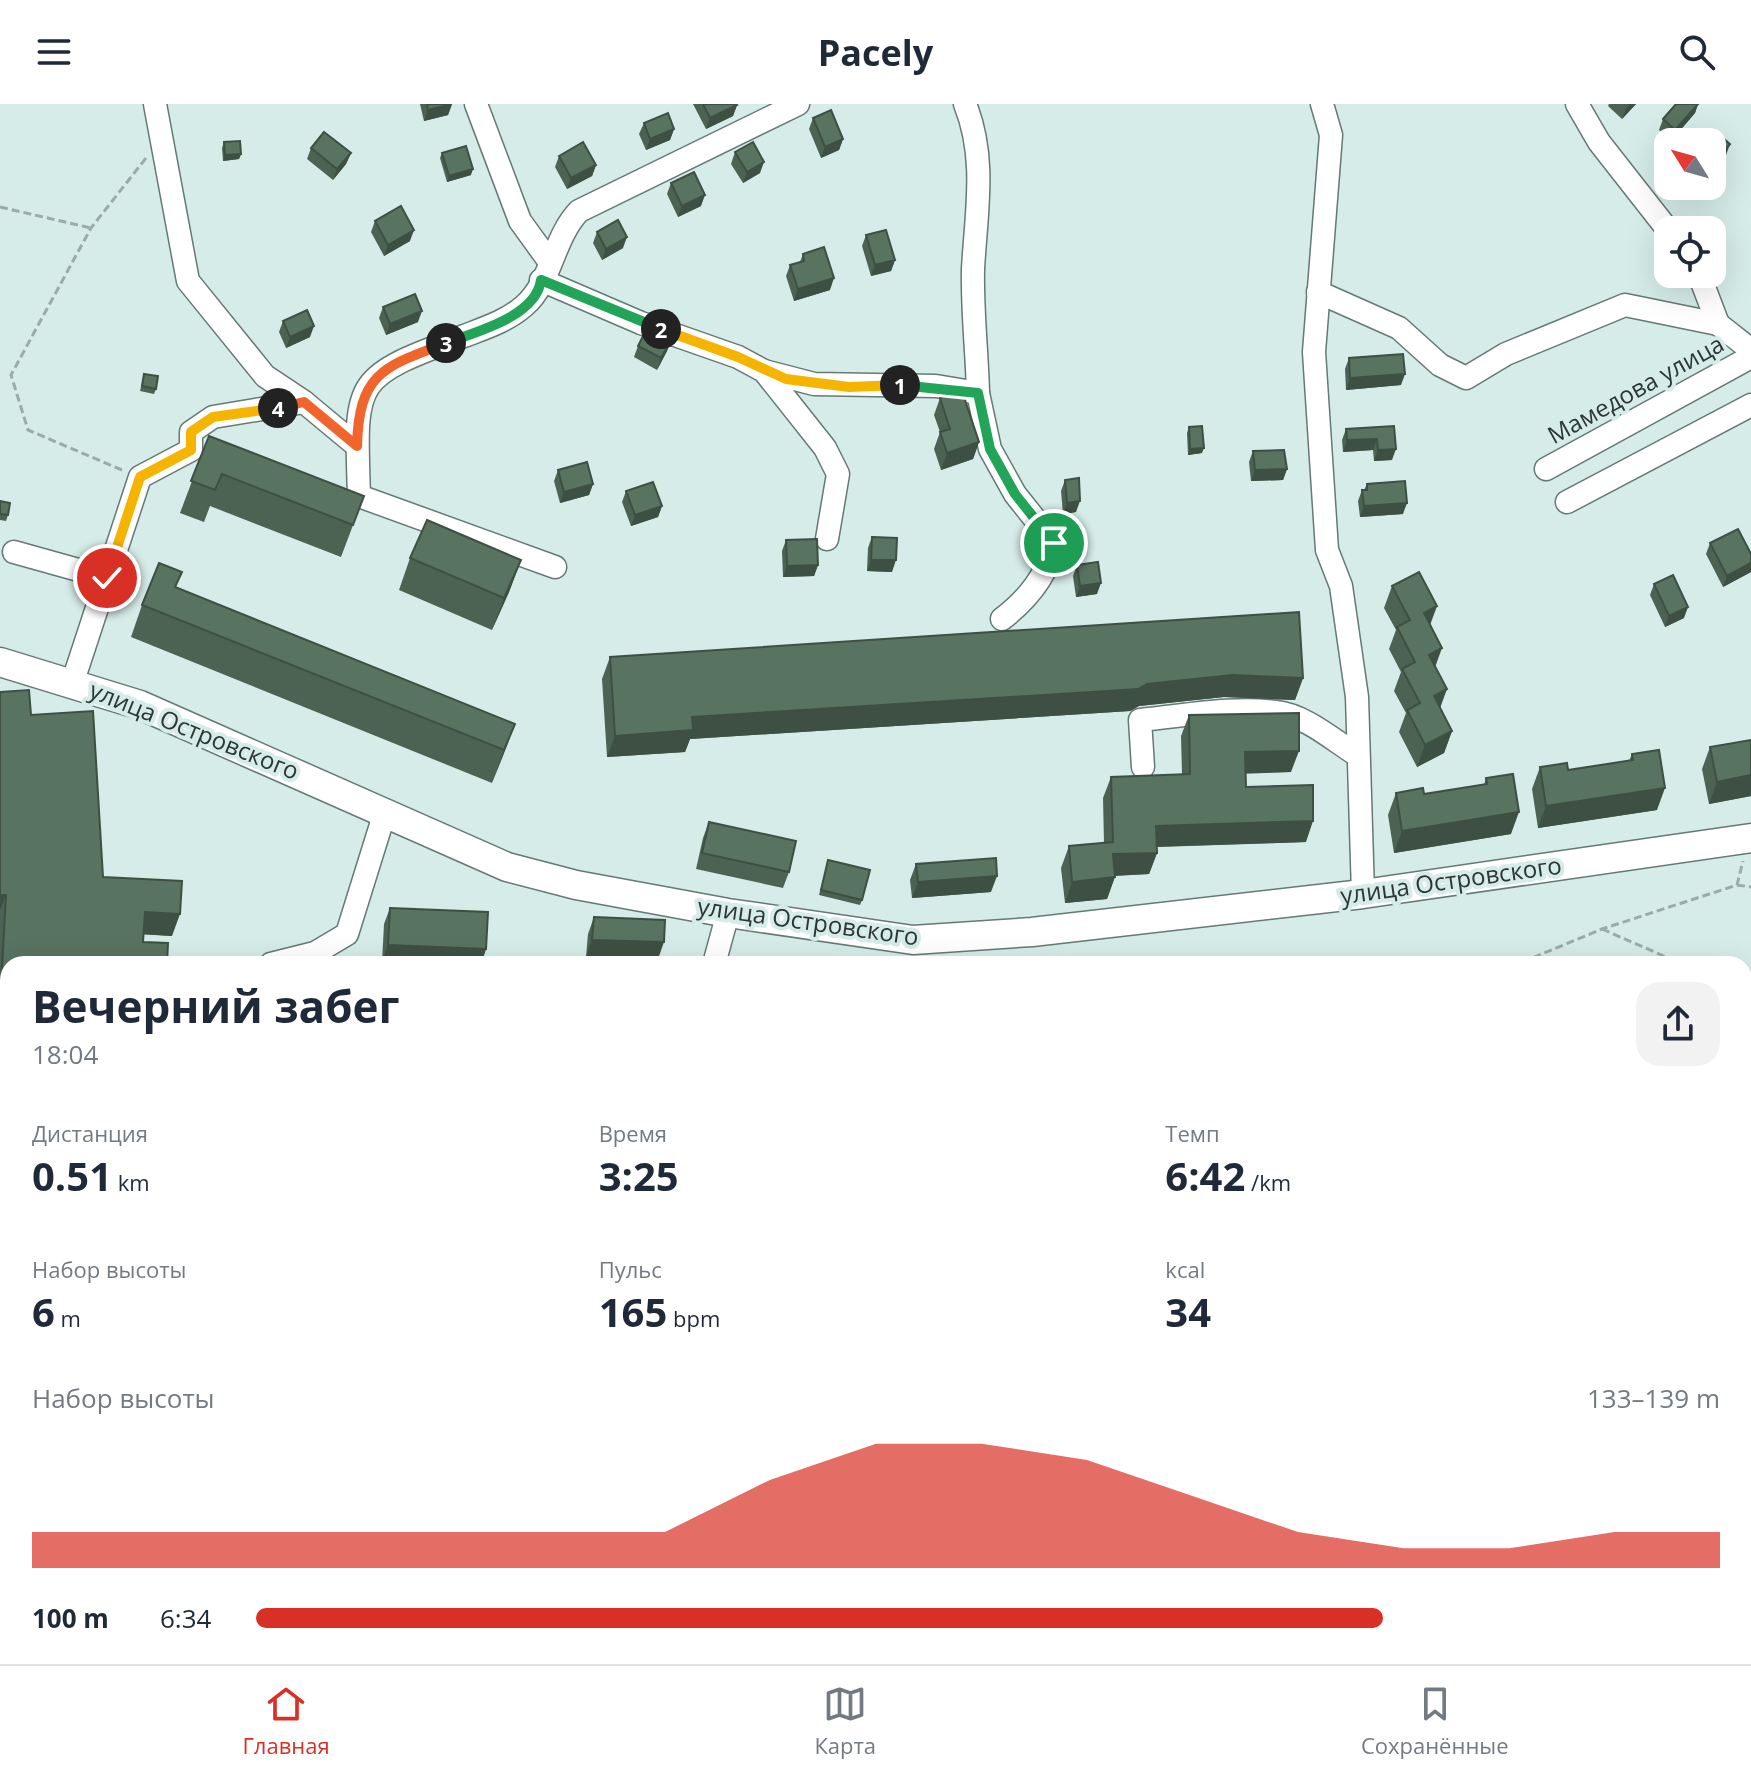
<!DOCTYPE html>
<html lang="ru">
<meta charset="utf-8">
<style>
body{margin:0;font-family:"Open Sans",sans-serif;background:#f2f2f3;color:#1f2937;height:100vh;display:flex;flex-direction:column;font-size:30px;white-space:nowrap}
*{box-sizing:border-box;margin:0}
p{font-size:26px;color:#747a83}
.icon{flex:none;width:44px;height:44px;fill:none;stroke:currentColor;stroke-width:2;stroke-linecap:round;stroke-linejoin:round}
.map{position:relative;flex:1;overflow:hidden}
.drawer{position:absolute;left:0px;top:852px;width:1752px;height:708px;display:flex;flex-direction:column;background:#fff;border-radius:24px 24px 0 0;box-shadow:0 8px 32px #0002}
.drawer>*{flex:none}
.needle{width:52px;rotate:307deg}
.tools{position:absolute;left:1654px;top:24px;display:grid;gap:16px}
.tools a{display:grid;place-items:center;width:72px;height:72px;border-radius:16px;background:#fff;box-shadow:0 8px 32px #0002;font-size:40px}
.pin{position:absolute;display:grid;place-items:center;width:68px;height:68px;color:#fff;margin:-34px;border:4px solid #fff;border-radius:50%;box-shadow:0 2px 8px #0007}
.km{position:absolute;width:40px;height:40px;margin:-20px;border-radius:50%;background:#222;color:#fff;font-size:22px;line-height:40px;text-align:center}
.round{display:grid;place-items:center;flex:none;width:84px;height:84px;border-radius:24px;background:#f2f2f3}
.head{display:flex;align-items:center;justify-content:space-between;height:136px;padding:0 32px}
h1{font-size:44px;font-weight:700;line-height:60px}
.metrics{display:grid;grid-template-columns:repeat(3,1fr);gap:12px;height:136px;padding:8px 32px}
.metrics div{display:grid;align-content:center}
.metrics b{font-size:40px;font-weight:700}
.metrics small{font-size:22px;font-weight:400}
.metrics p{font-size:22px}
.chart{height:224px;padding:16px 32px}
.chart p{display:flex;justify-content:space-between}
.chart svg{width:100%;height:144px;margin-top:8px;fill:#d93025;opacity:.7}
ul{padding:0 32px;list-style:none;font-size:26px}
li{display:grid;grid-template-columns:128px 96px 1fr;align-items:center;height:60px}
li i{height:20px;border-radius:10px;background:#d93025}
header{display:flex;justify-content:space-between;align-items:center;height:104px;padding:0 32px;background:#fff;font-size:36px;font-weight:700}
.menu{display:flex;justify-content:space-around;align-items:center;height:112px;border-top:2px solid #e0e1e3;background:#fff;font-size:22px;color:#747a83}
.menu a{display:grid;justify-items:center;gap:4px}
.menu .on{color:#d93025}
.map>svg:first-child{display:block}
.green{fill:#c7d3b7}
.water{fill:#748ea3;stroke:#5f7482;stroke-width:2}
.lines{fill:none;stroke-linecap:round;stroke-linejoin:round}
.minor-casing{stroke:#657975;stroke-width:25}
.major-casing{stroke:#657975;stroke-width:31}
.path{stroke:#9aaca9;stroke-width:3;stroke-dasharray:8 4;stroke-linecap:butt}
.minor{stroke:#fff;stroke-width:22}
.major{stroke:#fff;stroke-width:28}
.wall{fill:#4c6353}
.shaded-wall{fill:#3e5043}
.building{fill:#587360;stroke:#3e5043;stroke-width:2}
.split-1-casing{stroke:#fff;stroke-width:16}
.split-2-casing{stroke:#fff;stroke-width:16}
.split-3-casing{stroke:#fff;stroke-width:16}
.split-4-casing{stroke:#fff;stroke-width:16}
.split-5-casing{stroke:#fff;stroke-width:16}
.split-1{stroke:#22a559;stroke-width:10}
.split-2{stroke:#f5b400;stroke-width:10}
.split-3{stroke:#22a559;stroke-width:10}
.split-4{stroke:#f0652b;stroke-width:10}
.split-5{stroke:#f5b400;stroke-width:10}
.labels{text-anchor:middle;stroke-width:8;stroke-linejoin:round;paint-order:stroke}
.street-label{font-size:24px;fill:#2d3635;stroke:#d5ece8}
</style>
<header><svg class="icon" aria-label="menu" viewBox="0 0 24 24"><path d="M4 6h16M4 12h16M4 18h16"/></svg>Pacely<svg class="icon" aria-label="search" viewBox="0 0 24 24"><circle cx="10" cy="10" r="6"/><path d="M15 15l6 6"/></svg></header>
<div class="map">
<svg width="1751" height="1560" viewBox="0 0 1751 1560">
<rect width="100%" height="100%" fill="#d5ece8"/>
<polygon class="green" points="623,1552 1097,1552 1140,1560 616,1560"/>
<g class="water">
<polygon points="1751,935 1751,1560 1140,1560 1097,1552 1744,1552 1744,936"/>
<polygon points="8,1286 8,1552 623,1552 616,1560 0,1560 0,1288"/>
</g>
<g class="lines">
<g class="minor-casing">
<g id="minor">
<polyline points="476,0 520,117 549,157"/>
<path d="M965,0C987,54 976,109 973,165C972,206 977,248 978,289"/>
<polyline points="1322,0 1331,31 1314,248 1327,446 1341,482 1357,593 1363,790"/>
<polyline points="1577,0 1599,38 1668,126"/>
<polyline points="1699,170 1718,220"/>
<polyline points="541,176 641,219 738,253 764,267 825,344 838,370 827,435"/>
<polyline points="1318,188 1399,224 1440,261 1466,274 1506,250 1625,201 1718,220 1751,246"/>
<path d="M764,267L814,280L936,282L978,289L990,345L1015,390L1054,439C1048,471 1028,495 1002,515"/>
<polyline points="304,298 357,342"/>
<polyline points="1546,365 1751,253"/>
<polyline points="1567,398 1751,301"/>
<polyline points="14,448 107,474"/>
<path d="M555,463L359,392C355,274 352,274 464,232C485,224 507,217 524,202C552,178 553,134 579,107L798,0"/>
<polyline points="73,577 140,373 191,346 191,328 213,313 304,298 265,272 188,177 155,0"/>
<path d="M1143,663L1140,616C1184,612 1232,602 1276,608C1305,611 1333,636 1357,651"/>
<polyline points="271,860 315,849 347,830 385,708"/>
<polyline points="714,860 728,809"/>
<polyline points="0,1156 8,1153"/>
<polyline points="0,1187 8,1184"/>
</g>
</g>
<g class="major-casing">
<polyline id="major" points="0,558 140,601 507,763 576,781 728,809 913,836 1032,828 1363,790 1751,734"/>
</g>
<g class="path">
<polyline points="0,103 91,124"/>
<polyline points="122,366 28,326 11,271 91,124 146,54"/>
<polyline points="1737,781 1751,783"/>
<polyline points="1602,825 1682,860"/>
<polyline points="1494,860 1525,857"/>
<polyline points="1525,860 1525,857 1602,825 1737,781 1743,757"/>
<polyline points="1744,880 1751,879"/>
<polyline points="1744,920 1751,918"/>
</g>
<use href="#minor" class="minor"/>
<use href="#major" class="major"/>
</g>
<g class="wall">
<polygon points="420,0 452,0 448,11 424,17"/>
<polygon points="693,0 736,0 737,1 733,12 706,25"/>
<polygon points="1609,0 1636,0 1622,15 1608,2"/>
<polygon points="1676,0 1698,0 1695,9 1671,37 1659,26 1663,15"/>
<polygon points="813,14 843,35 839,46 821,54 809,25"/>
<polygon points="644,19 674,25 670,36 646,46 639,30"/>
<polygon points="224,38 241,50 239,55 223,57 222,44"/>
<polygon points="311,44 351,49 346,60 333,76 307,55"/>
<polygon points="735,48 760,69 743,79 731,60"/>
<polygon points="442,49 471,71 447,78 440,54"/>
<polygon points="559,52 596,61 592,72 567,85 555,63"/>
<polygon points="671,79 701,102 678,113 667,90"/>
<polygon points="375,117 410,137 384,152 371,128"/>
<polygon points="597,128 623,144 602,156 593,139"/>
<polygon points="866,131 895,156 891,167 871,172 862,142"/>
<polygon points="803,150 830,186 794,197 786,172 790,161 800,158"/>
<polygon points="383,203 418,218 386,231 379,214"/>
<polygon points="283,217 310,233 286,244 279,228"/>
<polygon points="671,236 667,247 657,266 634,253 638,242"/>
<polygon points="1349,254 1401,281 1346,286 1345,265"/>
<polygon points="144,270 156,285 154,290 140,287"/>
<polygon points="940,294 979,338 973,355 941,366 934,345 940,328 934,311"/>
<polygon points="1394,322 1392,356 1374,357 1373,346 1343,348 1342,336 1346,325"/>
<polygon points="1189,323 1202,349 1188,351 1187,329"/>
<polygon points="209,332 364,392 341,453 210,402 204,418 180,409"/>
<polygon points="1253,347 1287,365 1283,376 1251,377 1249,358"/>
<polygon points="558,366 593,380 589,391 560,399 554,377"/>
<polygon points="1065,376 1076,408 1063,410 1061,387"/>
<polygon points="1367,380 1403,410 1360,413 1358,397 1362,386 1364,386"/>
<polygon points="626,387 662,402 658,413 631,422 622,398"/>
<polygon points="0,397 8,411 6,417 0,416"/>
<polygon points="872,433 892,468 867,467 868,444"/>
<polygon points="786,436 818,461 814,472 783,473 782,447"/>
<polygon points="1710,439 1751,468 1723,483 1706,450"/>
<polygon points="410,454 521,456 509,488 492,526 399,486"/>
<polygon points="1077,461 1097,490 1076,493 1073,472"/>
<polygon points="1654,480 1684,514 1665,523 1650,491"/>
<polygon points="1392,482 1430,521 1440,604 1452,627 1444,649 1417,663 1399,628 1406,609 1394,587 1401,568 1389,545 1396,526 1384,504"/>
<polygon points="176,484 515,620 492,679 131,533 142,501"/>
<polygon points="610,553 1303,574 1295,596 1224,593 1139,602 1130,607 690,635 685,648 607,653 602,575"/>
<polygon points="0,588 31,611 103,773 172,832 143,830 0,887"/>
<polygon points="1189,611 1291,668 1246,669 1246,683 1306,738 1157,743 1157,749 1149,770 1115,772 1107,795 1065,799 1061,764 1069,742 1104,739 1103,694 1111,673 1182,671 1181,632"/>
<polygon points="1751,636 1751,692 1709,700 1702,665 1710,643"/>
<polygon points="1632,650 1657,706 1538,724 1532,685 1540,663 1568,666 1629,657"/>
<polygon points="1486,674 1511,730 1394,749 1388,711 1396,689 1424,690 1484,681"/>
<polygon points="709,718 789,768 783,784 696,765 703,734"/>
<polygon points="828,756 862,796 860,801 819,791"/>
<polygon points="916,760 991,788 912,794 910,776"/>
<polygon points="390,804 486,845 481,860 438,860 382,858 384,820"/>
<polygon points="594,813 658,855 586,853 588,830"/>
</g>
<g class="shaded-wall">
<polygon points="452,0 448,11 424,17 428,6"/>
<polygon points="1630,0 1636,0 1622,15 1626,4"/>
<polygon points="1698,0 1695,9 1671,37 1675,26"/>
<polygon points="737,1 733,12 706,25 710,14"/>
<polygon points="674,25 670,36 646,46 650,35"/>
<polygon points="843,35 839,46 821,54 825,43"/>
<polygon points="1730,40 1726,51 1712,68 1714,60"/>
<polygon points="351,49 346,60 333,76 337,65"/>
<polygon points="241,50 239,55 223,57 225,51"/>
<polygon points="764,58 760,69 743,79 747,68"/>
<polygon points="596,61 592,72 567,85 571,74"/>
<polygon points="473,65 471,71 447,78 449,72"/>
<polygon points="705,91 701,102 678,113 682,102"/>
<polygon points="414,126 410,137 384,152 388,141"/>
<polygon points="627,133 623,144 602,156 606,145"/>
<polygon points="895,156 891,167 871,172 875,161"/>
<polygon points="834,174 830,186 794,197 798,185"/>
<polygon points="422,207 418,218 386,231 390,220"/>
<polygon points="314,222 310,233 286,244 290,233"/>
<polygon points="671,236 667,247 657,266 661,254"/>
<polygon points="1405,270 1401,281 1346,286 1350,274"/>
<polygon points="1377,335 1373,346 1343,348 1347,336"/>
<polygon points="979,338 973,355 941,366 947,349"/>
<polygon points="1204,344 1202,349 1188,351 1190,345"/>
<polygon points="1396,345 1392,356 1374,357 1378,346"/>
<polygon points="1287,365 1283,376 1251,377 1255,366"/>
<polygon points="593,380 589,391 560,399 564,388"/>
<polygon points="1080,397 1076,408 1063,410 1067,399"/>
<polygon points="1407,399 1403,410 1360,413 1364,402"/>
<polygon points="662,402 658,413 631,422 635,411"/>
<polygon points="521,456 509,488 492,526 504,494"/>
<polygon points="871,456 896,456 892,468 867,467"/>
<polygon points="1751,459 1751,468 1723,483 1727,472"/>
<polygon points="818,461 814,472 783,473 787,462"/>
<polygon points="1101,479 1097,490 1076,493 1080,482"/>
<polygon points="1437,502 1429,524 1424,509"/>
<polygon points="1688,503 1684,514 1665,523 1669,512"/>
<polygon points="1442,544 1434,566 1429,551"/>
<polygon points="1232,571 1303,574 1295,596 1224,593 1139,602 1130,607 690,635 685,648 607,653 615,632 692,613 1147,580"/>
<polygon points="1447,585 1439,607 1434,592"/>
<polygon points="515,620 503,652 492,679 504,646"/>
<polygon points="1452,627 1444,649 1417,663 1425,641"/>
<polygon points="1299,647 1291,668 1237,670 1245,648"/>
<polygon points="1751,671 1751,692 1709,700 1717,678"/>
<polygon points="1665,684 1657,706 1538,724 1546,702"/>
<polygon points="1519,708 1511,730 1394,749 1402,727"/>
<polygon points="1313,717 1306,738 1149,743 1156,722"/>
<polygon points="1157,749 1149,770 1105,772 1113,750"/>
<polygon points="997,772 991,788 912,794 918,778"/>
<polygon points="1115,773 1107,795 1065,799 1072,778"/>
<polygon points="0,791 6,791 0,806"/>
<polygon points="145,808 180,810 172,832 137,830"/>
<polygon points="592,836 664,838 658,855 586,853"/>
<polygon points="388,841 486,845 481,860 438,860 382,858"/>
<polygon points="2,864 8,865 8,887 0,887 0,869"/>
</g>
<g class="building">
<polygon points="427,0 451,0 428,6"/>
<polygon points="703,0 736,0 737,1 710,14"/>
<polygon points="1676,0 1698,0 1675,26 1663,15"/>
<polygon points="831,6 843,35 825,43 813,14"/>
<polygon points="668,9 674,25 650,35 644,19"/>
<polygon points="1714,26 1730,40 1714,60 1712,58 1712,38 1703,38"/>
<polygon points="324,28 351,49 337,65 311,44"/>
<polygon points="240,37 241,50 225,51 224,38"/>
<polygon points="583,38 596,61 571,74 559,52"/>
<polygon points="753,38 764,58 747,68 735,48"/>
<polygon points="466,42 473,65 449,72 442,49"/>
<polygon points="694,68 705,91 682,102 671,79"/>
<polygon points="401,102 414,126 388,141 375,117"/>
<polygon points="618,116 627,133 606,145 597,128"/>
<polygon points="886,126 895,156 875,161 866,131"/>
<polygon points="824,143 834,174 798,185 790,161 804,157 803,150"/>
<polygon points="415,190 422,207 390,220 383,203"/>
<polygon points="307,206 314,222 290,233 283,217"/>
<polygon points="647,224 671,236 661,254 638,242"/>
<polygon points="1403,250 1405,270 1350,274 1349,254"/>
<polygon points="144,270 158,272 156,285 142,282"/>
<polygon points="962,287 979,338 947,349 940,328 950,325 940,294"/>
<polygon points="1202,322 1204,344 1190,345 1189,323"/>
<polygon points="1394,322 1396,345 1378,346 1377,335 1347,336 1346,325"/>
<polygon points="209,332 364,392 353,421 222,370 215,386 191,377"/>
<polygon points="1284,346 1287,365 1255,366 1253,347"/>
<polygon points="587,358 593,380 564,388 558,366"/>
<polygon points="1079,374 1080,397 1067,399 1065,376"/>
<polygon points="1405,377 1407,399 1364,402 1362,386 1367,386 1367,380"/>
<polygon points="653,378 662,402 635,411 626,387"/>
<polygon points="0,397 10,399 8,411 0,410"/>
<polygon points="427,416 521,456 504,494 410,454"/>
<polygon points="1738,425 1751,450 1751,459 1727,472 1710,439"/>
<polygon points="872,433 897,434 896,456 871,456"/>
<polygon points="817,435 818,461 787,462 786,436"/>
<polygon points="1098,458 1101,479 1080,482 1077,461"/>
<polygon points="159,459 182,468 175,483 515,620 504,646 142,501"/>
<polygon points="1419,468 1437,502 1424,509 1442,544 1429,551 1447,585 1434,592 1452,627 1425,641 1407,606 1420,599 1402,565 1415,558 1397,523 1410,516 1392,482"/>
<polygon points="1673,471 1688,503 1669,512 1654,480"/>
<polygon points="1299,508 1303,574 1232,571 1147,580 1138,585 692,613 693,626 615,632 610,553"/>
<polygon points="29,586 31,611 93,607 103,773 182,777 180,810 145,808 143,838 168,839 167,860 8,860 8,865 2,864 6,791 0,791 0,588"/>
<polygon points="1299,609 1299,647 1245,648 1246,683 1313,681 1313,717 1156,722 1157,749 1113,750 1115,773 1072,778 1069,742 1113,738 1111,673 1190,670 1189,611"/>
<polygon points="1751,636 1751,671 1717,678 1710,643"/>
<polygon points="1659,646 1665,684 1546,702 1540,663 1567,659 1568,666 1633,656 1632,650"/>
<polygon points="1513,670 1519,708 1402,727 1396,689 1423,684 1424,690 1487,680 1486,674"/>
<polygon points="709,718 796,737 789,768 702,749"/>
<polygon points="996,754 997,772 918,778 916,760"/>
<polygon points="828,756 870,766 862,796 821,786"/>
<polygon points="390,804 488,808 486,845 388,841"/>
<polygon points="594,813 665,816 664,838 592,836"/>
</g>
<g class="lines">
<g class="split-1-casing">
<polyline id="split-1" points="900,281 978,289 990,345 1015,390 1054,439"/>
</g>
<g class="split-2-casing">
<polyline id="split-2" points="661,225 738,253 786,275 849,283 900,281"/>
</g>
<g class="split-3-casing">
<path id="split-3" d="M446,239C475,228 536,213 541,176L661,225"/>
</g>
<g class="split-4-casing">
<path id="split-4" d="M278,304L304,298L357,342C359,269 383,263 446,239"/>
</g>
<g class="split-5-casing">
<polyline id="split-5" points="107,474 140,373 191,346 191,328 213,313 278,304"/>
</g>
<use href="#split-1" class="split-1"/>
<use href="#split-2" class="split-2"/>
<use href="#split-3" class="split-3"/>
<use href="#split-4" class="split-4"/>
<use href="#split-5" class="split-5"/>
</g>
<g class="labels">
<g class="street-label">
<text transform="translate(1636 286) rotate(-29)" y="8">Мамедова улица</text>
<text transform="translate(194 627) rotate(22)" y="8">улица Островского</text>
<text transform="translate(1451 777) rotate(-8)" y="8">улица Островского</text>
<text transform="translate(808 818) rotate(8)" y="8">улица Островского</text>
</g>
</g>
</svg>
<div class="tools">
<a><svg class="needle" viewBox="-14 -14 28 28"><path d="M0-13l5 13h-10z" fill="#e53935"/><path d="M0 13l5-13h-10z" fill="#747a83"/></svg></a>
<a><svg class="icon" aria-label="locate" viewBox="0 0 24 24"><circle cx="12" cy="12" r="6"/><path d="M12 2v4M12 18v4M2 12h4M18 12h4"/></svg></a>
</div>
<div class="pin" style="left:1054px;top:439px;background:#1e9e55"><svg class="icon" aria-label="arrive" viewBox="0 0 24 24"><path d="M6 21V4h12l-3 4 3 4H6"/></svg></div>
<div class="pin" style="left:107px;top:474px;background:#d93025"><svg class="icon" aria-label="check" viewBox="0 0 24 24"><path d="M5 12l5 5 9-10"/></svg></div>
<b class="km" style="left:900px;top:281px">1</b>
<b class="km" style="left:661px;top:225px">2</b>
<b class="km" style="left:446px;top:239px">3</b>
<b class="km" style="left:278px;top:304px">4</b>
<section class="drawer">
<div class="head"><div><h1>Вечерний забег</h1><p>18:04</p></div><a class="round"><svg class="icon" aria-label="share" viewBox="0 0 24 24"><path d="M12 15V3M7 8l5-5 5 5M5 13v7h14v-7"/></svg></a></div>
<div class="metrics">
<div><p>Дистанция</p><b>0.51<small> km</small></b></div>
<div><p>Время</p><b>3:25</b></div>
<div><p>Темп</p><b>6:42<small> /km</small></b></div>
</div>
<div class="metrics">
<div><p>Набор высоты</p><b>6<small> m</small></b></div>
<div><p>Пульс</p><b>165<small> bpm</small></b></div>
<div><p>kcal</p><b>34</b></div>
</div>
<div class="chart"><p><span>Набор высоты</span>133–139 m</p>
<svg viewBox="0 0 160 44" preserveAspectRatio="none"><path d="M0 44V33L10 33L20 33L30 33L40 33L50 33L60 33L70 17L80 6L90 6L100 11L110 22L120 33L130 38L140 38L150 33L160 33V44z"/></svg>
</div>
<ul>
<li><b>100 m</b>6:34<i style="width:77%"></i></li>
</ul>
</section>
</div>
<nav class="menu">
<a class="on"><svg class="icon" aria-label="home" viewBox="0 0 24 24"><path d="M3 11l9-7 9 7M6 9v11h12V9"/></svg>Главная</a>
<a><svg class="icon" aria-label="map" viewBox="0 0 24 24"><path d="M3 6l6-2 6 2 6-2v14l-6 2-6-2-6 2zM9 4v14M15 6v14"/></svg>Карта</a>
<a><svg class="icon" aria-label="saved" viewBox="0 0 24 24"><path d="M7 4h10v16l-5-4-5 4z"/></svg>Сохранённые</a>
</nav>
